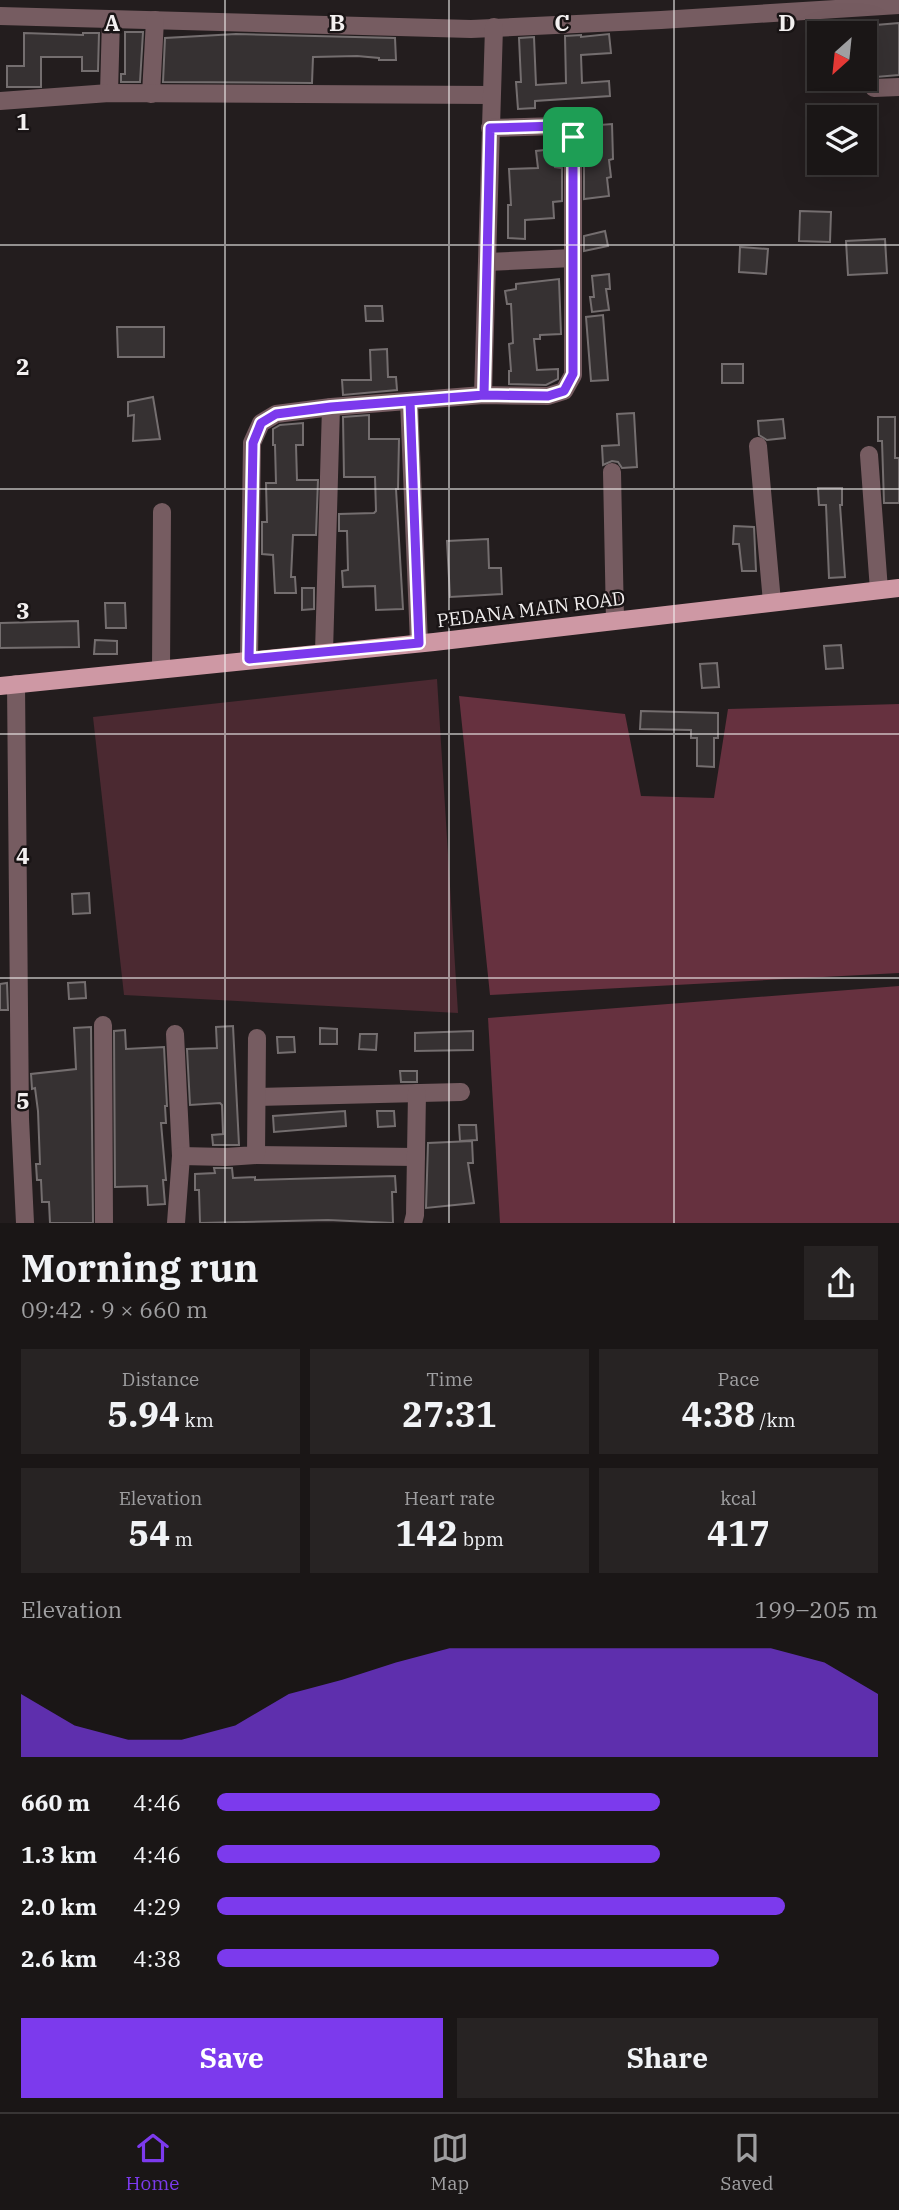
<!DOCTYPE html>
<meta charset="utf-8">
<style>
body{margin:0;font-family:"IBM Plex Serif",serif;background:#272323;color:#f1f3f6;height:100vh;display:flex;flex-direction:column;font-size:26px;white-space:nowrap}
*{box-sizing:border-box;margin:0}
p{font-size:23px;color:#9f9fa1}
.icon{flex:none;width:38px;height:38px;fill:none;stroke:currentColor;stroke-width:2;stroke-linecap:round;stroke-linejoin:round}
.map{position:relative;height:1223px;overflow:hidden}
.details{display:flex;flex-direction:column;background:#1a1616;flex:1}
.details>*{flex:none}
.needle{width:46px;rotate:207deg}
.buttons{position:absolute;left:807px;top:21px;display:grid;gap:14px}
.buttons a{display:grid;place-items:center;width:70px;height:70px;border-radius:0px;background:#1a1616;box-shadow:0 7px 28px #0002,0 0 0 2px #383535;font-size:35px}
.pin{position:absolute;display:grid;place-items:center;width:60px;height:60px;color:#fff;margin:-30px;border-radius:14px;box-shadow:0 4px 10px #0006}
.round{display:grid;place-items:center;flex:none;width:74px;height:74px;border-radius:0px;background:#272323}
.headline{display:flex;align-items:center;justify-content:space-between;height:119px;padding:0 21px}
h1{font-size:38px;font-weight:800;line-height:52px}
.figures{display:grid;grid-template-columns:repeat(3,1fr);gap:10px;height:119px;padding:7px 21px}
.figures div{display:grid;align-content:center;border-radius:0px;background:#272323;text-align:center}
.figures b{font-size:35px;font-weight:800}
.figures small{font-size:19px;font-weight:400}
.figures p{font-size:19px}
.chart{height:196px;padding:14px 21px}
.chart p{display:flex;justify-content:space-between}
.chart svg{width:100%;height:126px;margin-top:7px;fill:#7c3aed;opacity:.7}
.primary-button{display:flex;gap:14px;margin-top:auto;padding:14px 21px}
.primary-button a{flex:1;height:80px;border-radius:0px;background:#7c3aed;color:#fff;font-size:28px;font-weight:800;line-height:80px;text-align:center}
.primary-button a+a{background:#272323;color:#f1f3f6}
ul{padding:0 21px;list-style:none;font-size:23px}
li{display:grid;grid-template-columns:112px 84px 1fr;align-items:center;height:52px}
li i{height:18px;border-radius:9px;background:#7c3aed}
.dock{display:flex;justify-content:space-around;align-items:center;height:98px;border-top:2px solid #383535;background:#1a1616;font-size:19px;color:#9f9fa1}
.dock a{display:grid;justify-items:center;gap:4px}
.dock .active{color:#7c3aed}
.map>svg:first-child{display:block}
.green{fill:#4b2931}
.forest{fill:#66313f}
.building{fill:#363132;stroke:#746e6f;stroke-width:2}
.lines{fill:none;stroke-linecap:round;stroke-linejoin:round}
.minor{stroke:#765c61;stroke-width:18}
.major{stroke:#ce98a4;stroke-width:18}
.route-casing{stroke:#fff;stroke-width:14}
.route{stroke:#7c3aed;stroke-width:9}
.grid{fill:none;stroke:#f3f0f0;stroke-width:2;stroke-opacity:0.55}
.labels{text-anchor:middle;stroke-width:5;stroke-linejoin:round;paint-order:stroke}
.street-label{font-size:19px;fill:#f3f0f0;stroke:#191415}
.grid-label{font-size:23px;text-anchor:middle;font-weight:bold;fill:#f3f0f0;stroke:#191415;stroke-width:5;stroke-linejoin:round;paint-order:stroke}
</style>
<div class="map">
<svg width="899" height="1223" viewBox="0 0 899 1223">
<rect width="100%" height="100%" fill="#231d1e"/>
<polygon class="green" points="437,679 458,1013 124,995 93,717"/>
<g class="forest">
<polygon points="459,696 625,714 641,796 714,798 728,709 899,704 899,973 490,995"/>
<polygon points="899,986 899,1223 500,1223 488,1018"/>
</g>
<g class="building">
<polygon points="899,23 899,75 864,78 864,26"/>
<polygon points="125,32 143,32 140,82 121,82 121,74 125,74"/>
<polygon points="24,33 83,35 83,33 99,33 98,71 82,71 82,57 41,57 41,87 7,87 7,66 24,66"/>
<polygon points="236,34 395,38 396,60 379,60 379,58 357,56 313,57 312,83 163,82 165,38"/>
<polygon points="609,34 611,53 581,55 582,83 609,81 610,96 535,101 535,108 518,109 516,82 521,82 519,38 534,37 536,85 566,83 565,36 581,35 581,37"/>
<polygon points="612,124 613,159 609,160 611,177 607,178 609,196 584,199 584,146 588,146 587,126"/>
<polygon points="553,149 555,167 562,168 562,201 553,202 554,218 525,220 525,239 508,238 508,205 511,205 509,169 538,168 536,151"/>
<polygon points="800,211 831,212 830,242 799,241"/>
<polygon points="605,231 608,246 584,251 584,236"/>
<polygon points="885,239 887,273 848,275 846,241"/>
<polygon points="740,247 768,249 766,274 739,272"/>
<polygon points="609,274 610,289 606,289 609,310 592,312 590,297 594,297 592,276"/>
<polygon points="559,279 561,334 540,335 540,339 534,339 537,370 558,369 558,379 546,385 509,384 509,371 511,371 509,344 513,343 511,304 507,304 505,291 516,289 516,284"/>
<polygon points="365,306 382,306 383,321 366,321"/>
<polygon points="603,315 608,380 591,381 586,317"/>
<polygon points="117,327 164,327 164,357 118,357"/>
<polygon points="387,349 388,377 396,377 397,390 343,395 342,380 371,380 370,350"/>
<rect x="722" y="364" width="21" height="19"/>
<polygon points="153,397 160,439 133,441 134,415 128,416 128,402"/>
<polygon points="634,413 637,467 622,468 618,462 612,461 603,465 602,446 619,445 617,414"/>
<polygon points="369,415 369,439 399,439 398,489 396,489 403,609 376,610 375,586 343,587 342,571 348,570 347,531 339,531 339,514 374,513 376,511 375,477 344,477 343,417"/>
<polygon points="878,417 895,417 895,458 899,458 899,503 884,503 882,441 878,441"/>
<polygon points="783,419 785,438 767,440 759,435 758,421"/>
<polygon points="303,423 303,445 296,445 297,480 318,480 316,535 293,535 291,577 295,577 296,593 275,593 273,555 262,554 262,522 267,522 266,483 276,483 275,445 273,445 273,429 280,425"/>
<polygon points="818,488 842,488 842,505 840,505 845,577 829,578 826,505 819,505"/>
<polygon points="734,526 754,527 756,571 742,571 739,544 733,544"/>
<polygon points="488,539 489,568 501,568 502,594 450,597 447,541"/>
<polygon points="302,588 314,588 314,609 302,610"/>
<polygon points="105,603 125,603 126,628 106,628"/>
<polygon points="78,621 79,647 0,648 0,623"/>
<polygon points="95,640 117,641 117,654 94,654"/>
<polygon points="841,645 843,668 826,669 824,646"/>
<polygon points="717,663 719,687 702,688 700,664"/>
<polygon points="641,711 718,713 718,738 714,738 714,767 697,766 697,738 691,738 691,730 640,729"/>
<polygon points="89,893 90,913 73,914 72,894"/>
<polygon points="85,982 86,998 69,999 68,983"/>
<polygon points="7,983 8,1010 0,1010 0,984"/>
<polygon points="233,1026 239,1145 213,1145 212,1135 223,1134 222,1105 220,1103 190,1105 187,1049 217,1048 216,1027"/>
<polygon points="91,1027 93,1223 50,1223 49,1202 42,1202 41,1180 37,1180 36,1164 40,1164 38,1111 35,1088 32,1089 31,1074 76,1069 74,1028"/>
<polygon points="320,1028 337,1029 337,1044 320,1044"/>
<polygon points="125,1030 126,1049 164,1047 167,1106 165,1106 166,1123 161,1123 166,1180 163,1180 165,1204 148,1205 147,1186 115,1187 114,1031"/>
<polygon points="473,1031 473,1050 415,1051 415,1033"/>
<polygon points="360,1034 377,1034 376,1050 359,1049"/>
<polygon points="277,1037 294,1037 295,1052 278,1053"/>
<polygon points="400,1071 417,1071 417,1082 401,1082"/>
<polygon points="345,1111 346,1126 274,1132 273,1116"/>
<polygon points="377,1111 394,1111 395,1126 378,1127"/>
<polygon points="459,1125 476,1125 477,1140 460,1141"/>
<polygon points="472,1141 473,1163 468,1163 474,1203 426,1208 428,1143"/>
<polygon points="214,1168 232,1168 233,1178 255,1177 255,1180 395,1176 396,1192 392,1192 393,1223 328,1220 200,1223 199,1190 195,1190 195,1174 215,1173"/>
</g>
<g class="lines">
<g class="minor">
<polyline points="0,16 471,29 661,20 899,5"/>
<polyline points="874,88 899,87"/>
<polyline points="109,93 111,19"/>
<polyline points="151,94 155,20"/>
<polyline points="0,101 109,93 491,95"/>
<polyline points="487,262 573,258"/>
<polyline points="483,395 494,27"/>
<polyline points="409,401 419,643"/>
<polyline points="758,446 772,602"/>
<polyline points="869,455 879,590"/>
<polyline points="612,472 615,620"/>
<polyline points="324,652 331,407"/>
<polyline points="249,659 252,443 261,423 276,414 331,407 483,395 548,396 564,391 573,375 573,137 566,130 557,126 490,128"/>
<polyline points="161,669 162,512"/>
<polyline points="16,684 20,1119 25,1223"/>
<polyline points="103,1025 104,1223"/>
<polyline points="175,1034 181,1156 176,1223"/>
<polyline points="257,1097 461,1092"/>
<polyline points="256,1155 416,1157"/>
<polyline points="181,1156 226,1157 256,1155 257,1038"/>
<polyline points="413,1223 415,1215 417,1093"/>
</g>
<polyline class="major" points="0,686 434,642 899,588"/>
</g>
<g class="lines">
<g class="route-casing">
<polyline id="route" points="573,137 573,374 564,391 548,396 484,395 331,407 276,414 261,423 253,443 249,659 419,643 410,401 484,395 490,128 557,126 566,130 573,137"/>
</g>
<use href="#route" class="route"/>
</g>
<path class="grid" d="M225,0V1223M449,0V1223M674,0V1223M0,245H899M0,489H899M0,734H899M0,978H899"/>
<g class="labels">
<g class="street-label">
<text transform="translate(531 609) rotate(-7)" y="7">PEDANA MAIN ROAD</text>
</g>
</g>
<g class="grid-label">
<text x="112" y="31">A</text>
<text x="337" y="31">B</text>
<text x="562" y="31">C</text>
<text x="787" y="31">D</text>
<text x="23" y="130">1</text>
<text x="23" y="375">2</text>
<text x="23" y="619">3</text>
<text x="23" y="864">4</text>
<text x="23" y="1109">5</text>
</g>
</svg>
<div class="buttons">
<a><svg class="needle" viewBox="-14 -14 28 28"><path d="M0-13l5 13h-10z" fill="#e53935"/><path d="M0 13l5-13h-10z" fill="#9f9fa1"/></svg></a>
<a><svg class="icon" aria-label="layers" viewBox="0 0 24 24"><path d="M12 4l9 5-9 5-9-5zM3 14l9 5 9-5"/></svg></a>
</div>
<div class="pin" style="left:573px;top:137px;background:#1e9e55"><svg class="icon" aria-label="arrive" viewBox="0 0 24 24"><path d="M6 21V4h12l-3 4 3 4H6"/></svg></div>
</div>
<section class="details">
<div class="headline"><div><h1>Morning run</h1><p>09:42 · 9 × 660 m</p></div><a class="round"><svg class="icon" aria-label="share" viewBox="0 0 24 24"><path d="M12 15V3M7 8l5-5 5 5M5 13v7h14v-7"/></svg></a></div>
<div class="figures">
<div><p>Distance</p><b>5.94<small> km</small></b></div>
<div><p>Time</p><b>27:31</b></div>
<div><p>Pace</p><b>4:38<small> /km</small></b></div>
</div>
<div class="figures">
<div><p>Elevation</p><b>54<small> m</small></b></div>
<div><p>Heart rate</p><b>142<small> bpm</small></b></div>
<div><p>kcal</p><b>417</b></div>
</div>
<div class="chart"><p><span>Elevation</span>199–205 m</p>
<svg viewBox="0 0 160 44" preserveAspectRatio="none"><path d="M0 44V22L10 33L20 38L30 38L40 33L50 22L60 17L70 11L80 6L90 6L100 6L110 6L120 6L130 6L140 6L150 11L160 22V44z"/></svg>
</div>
<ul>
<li><b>660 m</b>4:46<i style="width:67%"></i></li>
<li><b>1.3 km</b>4:46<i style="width:67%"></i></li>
<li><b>2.0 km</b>4:29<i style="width:86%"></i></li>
<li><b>2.6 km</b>4:38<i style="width:76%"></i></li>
</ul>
<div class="primary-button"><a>Save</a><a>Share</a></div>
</section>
<nav class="dock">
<a class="active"><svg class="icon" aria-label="home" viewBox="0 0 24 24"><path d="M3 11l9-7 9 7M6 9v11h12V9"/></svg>Home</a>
<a><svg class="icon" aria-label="map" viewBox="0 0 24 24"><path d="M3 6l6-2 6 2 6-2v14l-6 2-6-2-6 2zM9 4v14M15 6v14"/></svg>Map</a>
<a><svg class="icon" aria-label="saved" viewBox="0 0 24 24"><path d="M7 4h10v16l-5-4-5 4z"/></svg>Saved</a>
</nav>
